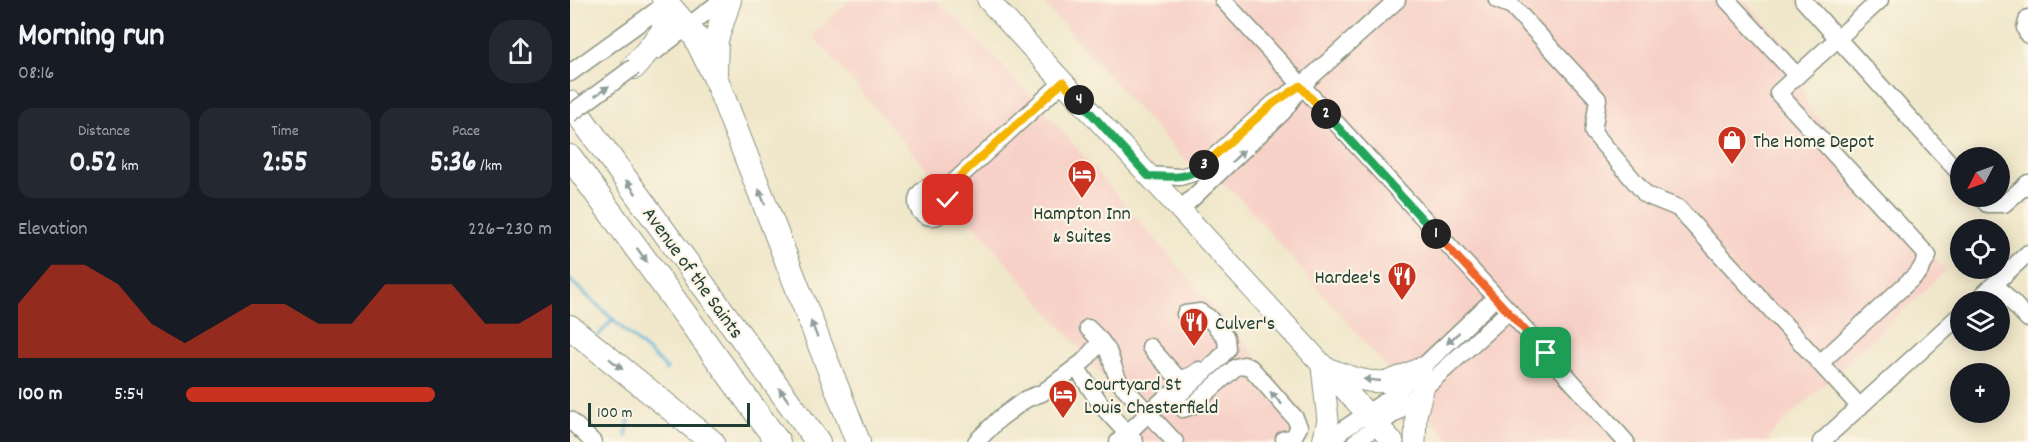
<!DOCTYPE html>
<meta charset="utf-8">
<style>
body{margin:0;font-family:Dekko,sans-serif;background:#242831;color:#f1f3f6;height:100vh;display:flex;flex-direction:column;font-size:22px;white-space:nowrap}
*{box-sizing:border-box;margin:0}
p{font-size:20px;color:#9ea1a6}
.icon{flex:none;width:33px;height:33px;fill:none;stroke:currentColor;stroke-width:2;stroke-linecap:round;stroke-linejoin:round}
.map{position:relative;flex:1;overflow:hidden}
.side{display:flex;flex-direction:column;background:#171b24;width:570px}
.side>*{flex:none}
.needle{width:39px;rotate:228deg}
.fabs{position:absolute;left:1380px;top:147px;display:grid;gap:12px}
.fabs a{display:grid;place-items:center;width:60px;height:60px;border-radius:50%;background:#171b24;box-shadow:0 3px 15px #0003;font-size:30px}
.scale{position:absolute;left:18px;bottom:15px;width:162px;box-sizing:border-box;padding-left:6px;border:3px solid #1f3d34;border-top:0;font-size:16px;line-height:21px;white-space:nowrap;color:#1f3d34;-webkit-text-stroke:4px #fcf5e5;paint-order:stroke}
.pin{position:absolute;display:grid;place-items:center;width:51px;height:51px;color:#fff;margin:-26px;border-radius:12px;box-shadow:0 3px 9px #0006}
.km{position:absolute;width:30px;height:30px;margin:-15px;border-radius:50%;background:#222;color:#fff;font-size:16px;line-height:30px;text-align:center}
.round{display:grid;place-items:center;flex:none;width:63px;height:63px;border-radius:24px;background:#242831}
.headline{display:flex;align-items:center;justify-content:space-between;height:102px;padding:0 18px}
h1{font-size:33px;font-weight:700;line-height:45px}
.figures{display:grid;grid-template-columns:repeat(3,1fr);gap:9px;height:102px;padding:6px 18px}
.figures div{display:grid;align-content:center;border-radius:15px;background:#242831;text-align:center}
.figures b{font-size:30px;font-weight:700}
.figures small{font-size:16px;font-weight:400}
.figures p{font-size:16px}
.chart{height:168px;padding:12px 18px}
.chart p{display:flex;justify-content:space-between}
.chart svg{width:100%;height:108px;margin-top:6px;fill:#c8321e;opacity:.7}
ul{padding:0 18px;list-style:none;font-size:20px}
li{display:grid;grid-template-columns:96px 72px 1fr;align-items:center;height:45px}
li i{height:15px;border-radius:8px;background:#c8321e}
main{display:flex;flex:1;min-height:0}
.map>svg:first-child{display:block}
.built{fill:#f7d1c8}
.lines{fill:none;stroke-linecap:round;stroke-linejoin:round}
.stream{stroke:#5db4d9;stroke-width:3}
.minor-casing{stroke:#88927f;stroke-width:19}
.major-casing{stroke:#88927f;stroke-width:23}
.highway-casing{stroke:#88927f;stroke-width:26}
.minor{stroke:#fff;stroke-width:16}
.major{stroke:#fff;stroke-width:21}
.highway{stroke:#fff;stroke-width:24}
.minor-bridge-casing{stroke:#88927f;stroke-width:19;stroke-linecap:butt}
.minor-bridge{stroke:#fff;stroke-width:16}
.oneway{fill:#8f9e9a}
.split-1-casing{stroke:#fff;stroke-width:12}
.split-2-casing{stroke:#fff;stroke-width:12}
.split-3-casing{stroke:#fff;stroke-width:12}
.split-4-casing{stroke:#fff;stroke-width:12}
.split-5-casing{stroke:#fff;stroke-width:12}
.split-1{stroke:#f0652b;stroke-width:8}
.split-2{stroke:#22a559;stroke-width:8}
.split-3{stroke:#f5b400;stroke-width:8}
.split-4{stroke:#22a559;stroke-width:8}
.split-5{stroke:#f5b400;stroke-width:8}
.labels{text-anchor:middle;stroke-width:4.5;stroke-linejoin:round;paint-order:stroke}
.poi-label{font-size:20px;fill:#1f3d34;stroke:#fcf5e5;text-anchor:start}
.street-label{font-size:20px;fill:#1f3d34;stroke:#fcf5e5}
</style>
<main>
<section class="side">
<div class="headline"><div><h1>Morning run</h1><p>08:16</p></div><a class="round"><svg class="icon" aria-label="share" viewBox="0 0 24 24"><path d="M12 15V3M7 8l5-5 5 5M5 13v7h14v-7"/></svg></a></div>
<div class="figures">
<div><p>Distance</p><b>0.52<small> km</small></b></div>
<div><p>Time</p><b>2:55</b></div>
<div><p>Pace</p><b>5:36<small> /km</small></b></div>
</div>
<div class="chart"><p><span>Elevation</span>226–230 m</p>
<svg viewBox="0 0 160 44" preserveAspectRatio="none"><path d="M0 44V22L10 6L20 6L30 14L40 30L50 38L60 30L70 22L80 22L90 30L100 30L110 14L120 14L130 14L140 30L150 30L160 22V44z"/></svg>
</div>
<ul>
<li><b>100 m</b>5:54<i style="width:68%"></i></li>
</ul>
</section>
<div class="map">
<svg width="1458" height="442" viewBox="0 0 1458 442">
<rect width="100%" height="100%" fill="#fcf5e5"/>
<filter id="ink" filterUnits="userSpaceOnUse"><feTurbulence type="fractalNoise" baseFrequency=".0167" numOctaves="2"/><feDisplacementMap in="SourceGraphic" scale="12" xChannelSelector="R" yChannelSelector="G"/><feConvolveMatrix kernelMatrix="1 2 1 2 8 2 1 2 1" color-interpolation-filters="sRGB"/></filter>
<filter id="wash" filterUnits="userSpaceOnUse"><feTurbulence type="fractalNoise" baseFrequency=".008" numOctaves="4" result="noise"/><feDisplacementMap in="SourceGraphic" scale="24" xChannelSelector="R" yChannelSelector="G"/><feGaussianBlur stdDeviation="1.35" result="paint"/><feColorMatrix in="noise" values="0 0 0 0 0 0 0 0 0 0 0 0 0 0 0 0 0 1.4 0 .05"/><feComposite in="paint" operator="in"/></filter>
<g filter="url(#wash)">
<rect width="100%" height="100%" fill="#f0e7ca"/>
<g class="built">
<polygon points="280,0 365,0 396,27 478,115 734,412 735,435 729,442 539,442 567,416 243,35"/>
<polygon points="471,0 1175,0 1219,48 1239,108 1376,270 1197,438 1200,442 881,442 666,194 611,157"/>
</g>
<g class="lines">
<g class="stream">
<polyline points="0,280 97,369 95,370"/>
<polyline points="28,336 43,319"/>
<polyline points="56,436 60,414"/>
</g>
</g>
</g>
<g filter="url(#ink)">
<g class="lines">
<g class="minor-casing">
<g id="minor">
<polyline points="653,0 939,311 1056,442"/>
<polyline points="927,0 942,6 1028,99 1023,132 1076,195 1108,208 1290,407"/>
<polyline points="1157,0 1227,76"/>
<polyline points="1233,0 1390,174"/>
<polyline points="1458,18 1455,28 1458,35"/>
<polyline points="86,51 152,0"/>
<polyline points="0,73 101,0"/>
<polyline points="578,175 610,177 627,172 704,103 731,86 827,0"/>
<circle cx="362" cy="202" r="15"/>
<polyline points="374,191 493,82"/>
<polyline points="1410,196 1417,204 1434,204 1458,183"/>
<polyline points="610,210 713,112 727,92"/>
<polyline points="1425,284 1458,319"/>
<polyline points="1405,302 1458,253"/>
<path d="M518,328C525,335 533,342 538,351C543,363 544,373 551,384L605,442"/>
<polyline points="580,347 606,376 612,379 622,375 629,370"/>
<polyline points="1250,363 1349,272 1358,256 1208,93 1310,0"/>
<polyline points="506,367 532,406 565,442"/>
<polyline points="603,400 649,359 657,349 656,338 638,317 630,312 615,314"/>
<polyline points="613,409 622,406 666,367 674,365 681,368 725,418 729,427 723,438 714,439"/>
<polyline points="0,420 23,442"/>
<polyline points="406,442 429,419 456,399 472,393 514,361 531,341"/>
<polyline points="548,442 598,395"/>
<polyline points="759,442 774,429 820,398 926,297"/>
<polyline points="785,442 832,408 939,311"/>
<polyline points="1251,442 1390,315"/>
</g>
</g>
<g class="major-casing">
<g id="major">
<polyline points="418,0 823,442"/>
<polyline points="752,367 758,420 753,442"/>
<path d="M753,367C774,374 797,385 819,381C830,378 841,372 851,368"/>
<polyline points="845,442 846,415 853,389"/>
</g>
</g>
<g class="highway-casing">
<g id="highway">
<polyline points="94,0 125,36 145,77 288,442"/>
<polyline points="64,67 93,32 97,3"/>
<polyline points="145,71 146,40 159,0"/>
<polyline points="0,103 248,442"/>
<polyline points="0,157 208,442"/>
<polyline points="0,327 142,442"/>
</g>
</g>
<use href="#minor" class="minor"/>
<use href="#major" class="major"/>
<use href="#highway" class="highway"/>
<g class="minor-bridge-casing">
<polyline id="minor-bridge" points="0,114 64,67"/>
</g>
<use href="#minor-bridge" class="minor-bridge"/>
</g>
<defs><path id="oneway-solid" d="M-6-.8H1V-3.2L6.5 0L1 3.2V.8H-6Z" transform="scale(1.5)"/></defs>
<g class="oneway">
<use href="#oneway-solid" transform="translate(32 91) rotate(-36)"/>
<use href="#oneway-solid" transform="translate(668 156) rotate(-44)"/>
<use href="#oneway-solid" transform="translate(61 187) rotate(-126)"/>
<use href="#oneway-solid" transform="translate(192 197) rotate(-111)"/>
<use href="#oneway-solid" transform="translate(72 255) rotate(54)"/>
<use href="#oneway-solid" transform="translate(244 329) rotate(-112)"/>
<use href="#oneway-solid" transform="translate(883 338) rotate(137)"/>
<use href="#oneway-solid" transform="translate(46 364) rotate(39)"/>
<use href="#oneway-solid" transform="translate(802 380) rotate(-174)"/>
<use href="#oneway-solid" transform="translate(214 395) rotate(-126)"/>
<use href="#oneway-solid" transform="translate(706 398) rotate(-133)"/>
</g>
</g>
<g class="lines" filter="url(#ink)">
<g class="split-1-casing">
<polyline id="split-1" points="866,234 976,353"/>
</g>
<g class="split-2-casing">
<polyline id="split-2" points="756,114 866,234"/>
</g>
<g class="split-3-casing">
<polyline id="split-3" points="634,165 704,103 730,86 756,114"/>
</g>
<g class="split-4-casing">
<path id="split-4" d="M509,100L578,176C599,177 618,180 634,165"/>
</g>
<g class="split-5-casing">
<polyline id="split-5" points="378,200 374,191 493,82 509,100"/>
</g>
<use href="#split-1" class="split-1"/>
<use href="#split-2" class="split-2"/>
<use href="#split-3" class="split-3"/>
<use href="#split-4" class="split-4"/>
<use href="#split-5" class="split-5"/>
</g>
<defs>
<g id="shop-pin" transform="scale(1.5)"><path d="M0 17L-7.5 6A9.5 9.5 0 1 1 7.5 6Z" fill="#c8321e" stroke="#fcf5e5"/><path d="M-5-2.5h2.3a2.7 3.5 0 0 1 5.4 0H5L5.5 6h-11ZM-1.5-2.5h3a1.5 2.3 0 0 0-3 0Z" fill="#fff"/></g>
<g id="hotel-pin" transform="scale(1.5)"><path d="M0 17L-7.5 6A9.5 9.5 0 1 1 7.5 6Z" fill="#c8321e" stroke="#fcf5e5"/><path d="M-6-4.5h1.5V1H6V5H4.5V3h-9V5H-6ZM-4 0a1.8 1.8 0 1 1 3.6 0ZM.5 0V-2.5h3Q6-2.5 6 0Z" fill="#fff"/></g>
<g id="restaurant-pin" transform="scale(1.5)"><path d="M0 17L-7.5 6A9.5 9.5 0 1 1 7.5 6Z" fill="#c8321e" stroke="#fcf5e5"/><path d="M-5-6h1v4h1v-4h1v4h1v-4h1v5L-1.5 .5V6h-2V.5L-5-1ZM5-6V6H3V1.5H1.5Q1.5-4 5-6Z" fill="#fff"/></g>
</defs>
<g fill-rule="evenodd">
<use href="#shop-pin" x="1162" y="140"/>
<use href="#hotel-pin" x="512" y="174"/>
<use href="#restaurant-pin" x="832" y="276"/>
<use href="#restaurant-pin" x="624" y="322"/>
<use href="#hotel-pin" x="493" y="394"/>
</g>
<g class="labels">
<g class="poi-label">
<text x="1183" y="147">The Home Depot</text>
<text x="512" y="219" text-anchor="middle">Hampton Inn<tspan x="512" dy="23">&amp; Suites</tspan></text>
<text x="811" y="283" text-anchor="end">Hardee's</text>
<text x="645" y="329">Culver's</text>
<text x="514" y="390">Courtyard St<tspan x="514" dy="23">Louis Chesterfield</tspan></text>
</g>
<g class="street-label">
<text transform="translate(124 272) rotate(54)" y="7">Avenue of the Saints</text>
</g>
</g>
</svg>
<div class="fabs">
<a><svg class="needle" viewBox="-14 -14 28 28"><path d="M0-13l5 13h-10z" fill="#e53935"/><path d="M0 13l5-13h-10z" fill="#9ea1a6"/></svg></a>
<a><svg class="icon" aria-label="locate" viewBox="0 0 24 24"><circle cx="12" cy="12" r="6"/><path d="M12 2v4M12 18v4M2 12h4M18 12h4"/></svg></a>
<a><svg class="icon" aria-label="layers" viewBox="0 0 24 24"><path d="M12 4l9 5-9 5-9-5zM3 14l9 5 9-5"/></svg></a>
<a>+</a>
</div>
<div class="scale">100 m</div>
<div class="pin" style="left:976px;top:353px;background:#1e9e55"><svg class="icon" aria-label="arrive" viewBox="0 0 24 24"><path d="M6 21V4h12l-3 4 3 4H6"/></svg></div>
<div class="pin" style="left:378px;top:200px;background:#d93025"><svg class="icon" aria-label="check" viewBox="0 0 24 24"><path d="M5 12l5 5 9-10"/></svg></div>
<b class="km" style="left:866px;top:234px">1</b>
<b class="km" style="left:756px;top:114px">2</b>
<b class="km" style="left:634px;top:165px">3</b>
<b class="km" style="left:509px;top:100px">4</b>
</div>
</main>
